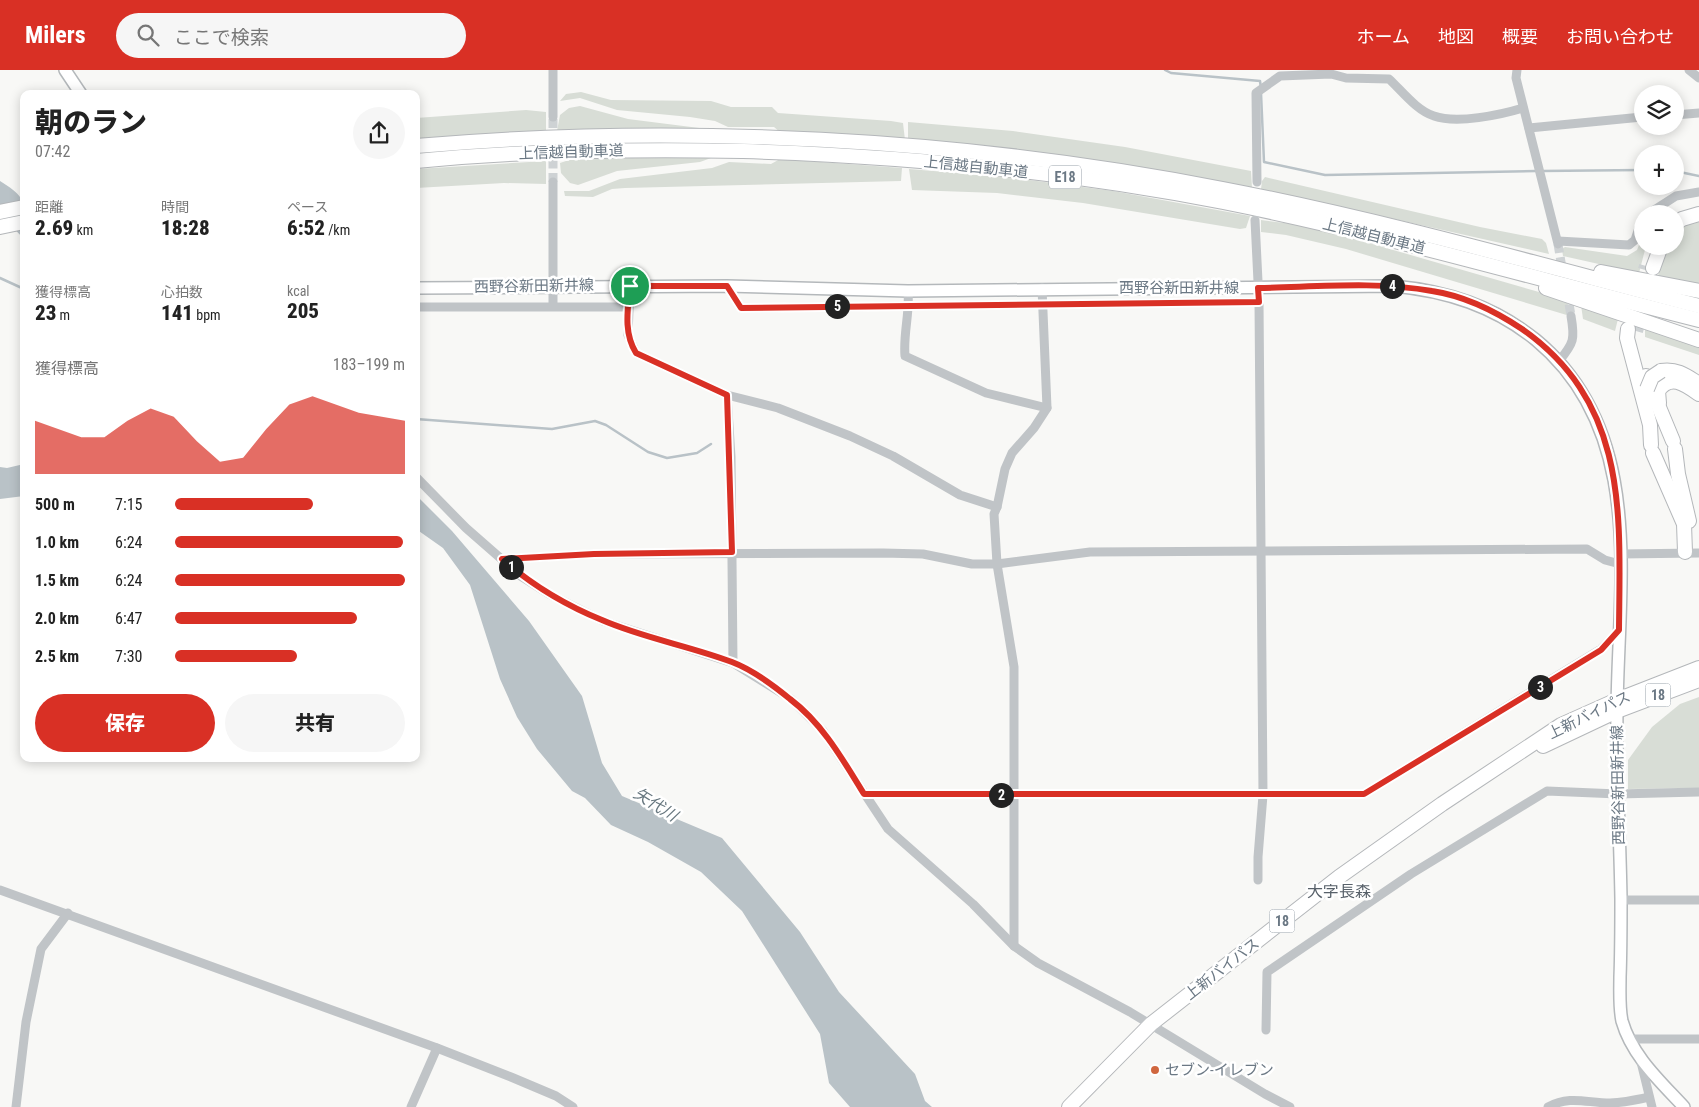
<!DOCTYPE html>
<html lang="ja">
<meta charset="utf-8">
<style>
body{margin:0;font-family:"Roboto Condensed","Noto Sans JP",sans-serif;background:#f6f6f6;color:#222;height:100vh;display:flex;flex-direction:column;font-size:19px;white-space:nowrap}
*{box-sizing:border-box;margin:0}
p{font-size:16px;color:#767676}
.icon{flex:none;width:28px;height:28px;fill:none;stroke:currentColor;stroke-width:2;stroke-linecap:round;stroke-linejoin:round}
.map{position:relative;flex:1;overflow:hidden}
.details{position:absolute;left:20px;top:20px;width:400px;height:672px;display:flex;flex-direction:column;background:#fff;border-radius:10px;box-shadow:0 2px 12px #0003}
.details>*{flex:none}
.tools{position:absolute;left:1634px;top:15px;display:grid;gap:10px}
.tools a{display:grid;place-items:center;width:50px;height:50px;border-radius:50%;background:#fff;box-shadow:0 2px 12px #0003;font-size:25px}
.pin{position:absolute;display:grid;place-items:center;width:42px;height:42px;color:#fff;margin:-21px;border:2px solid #fff;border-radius:50%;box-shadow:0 1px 5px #0007}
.km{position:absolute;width:25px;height:25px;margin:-12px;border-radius:50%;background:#222;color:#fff;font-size:14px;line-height:25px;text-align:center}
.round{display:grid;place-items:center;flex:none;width:52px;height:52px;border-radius:26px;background:#f6f6f6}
.head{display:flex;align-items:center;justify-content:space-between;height:85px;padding:0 15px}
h1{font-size:28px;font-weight:800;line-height:38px}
.stats{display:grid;grid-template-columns:repeat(3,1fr);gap:8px;height:85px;padding:5px 15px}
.stats div{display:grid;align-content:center}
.stats b{font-size:21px;font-weight:800}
.stats small{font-size:14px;font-weight:400}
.stats p{font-size:14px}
.chart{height:140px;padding:10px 15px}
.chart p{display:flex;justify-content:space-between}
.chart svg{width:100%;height:90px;margin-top:5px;fill:#d93025;opacity:.7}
.cta{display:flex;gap:10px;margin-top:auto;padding:10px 15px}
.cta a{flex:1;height:58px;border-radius:30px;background:#d93025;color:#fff;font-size:20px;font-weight:800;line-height:58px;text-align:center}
.cta a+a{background:#f6f6f6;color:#222}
ul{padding:0 15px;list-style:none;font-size:16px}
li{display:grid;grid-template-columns:80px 60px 1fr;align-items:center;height:38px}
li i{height:12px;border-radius:6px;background:#d93025}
header{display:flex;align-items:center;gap:30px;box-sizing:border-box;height:70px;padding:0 25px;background:#d93025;color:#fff}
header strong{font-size:24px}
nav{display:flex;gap:28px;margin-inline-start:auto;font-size:18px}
.search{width:350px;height:45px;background:#f6f6f6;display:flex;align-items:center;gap:12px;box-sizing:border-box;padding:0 18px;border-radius:28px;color:#767676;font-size:19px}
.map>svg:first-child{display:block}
.green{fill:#d8ddd6}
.water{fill:#b9c2c7}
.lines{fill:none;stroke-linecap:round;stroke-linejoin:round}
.stream{stroke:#b9c2c7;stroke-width:2.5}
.minor-tunnel{stroke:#ced2d4;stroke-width:9;stroke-dasharray:9 4.5;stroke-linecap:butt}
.highway-tunnel{stroke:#ced2d4;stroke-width:14;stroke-dasharray:14 7;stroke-linecap:butt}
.major-casing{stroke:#b4b8bb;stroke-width:14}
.highway-casing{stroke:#b4b7ba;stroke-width:16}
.minor{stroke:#c0c4c7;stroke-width:9}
.major{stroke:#fff;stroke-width:11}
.highway{stroke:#fff;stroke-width:14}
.highway-bridge-casing{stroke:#b4b7ba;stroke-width:16;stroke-linecap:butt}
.highway-bridge{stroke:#fff;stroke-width:14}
.route-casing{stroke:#fff;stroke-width:10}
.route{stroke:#d93025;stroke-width:6}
.poi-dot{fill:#d0673f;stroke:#fff;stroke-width:2}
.labels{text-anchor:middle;stroke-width:5;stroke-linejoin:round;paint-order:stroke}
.shield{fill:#fff;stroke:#97a0a9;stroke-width:1}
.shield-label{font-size:14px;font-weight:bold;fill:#6b7884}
.street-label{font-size:15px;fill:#6b7884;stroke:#fff}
.poi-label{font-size:15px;fill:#6b7884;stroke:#fff;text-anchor:start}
.water-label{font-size:16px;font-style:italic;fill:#67777f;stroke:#fff}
.neighbourhood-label{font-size:16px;fill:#58616a;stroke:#fff}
</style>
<header>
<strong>Milers</strong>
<div class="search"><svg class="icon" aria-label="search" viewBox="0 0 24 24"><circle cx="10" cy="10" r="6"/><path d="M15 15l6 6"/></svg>ここで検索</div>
<nav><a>ホーム</a><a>地図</a><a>概要</a><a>お問い合わせ</a></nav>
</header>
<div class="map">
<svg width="1699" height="1037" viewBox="0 0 1699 1037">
<rect width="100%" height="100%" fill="#f8f8f6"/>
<g class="green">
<polygon points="581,22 611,30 711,31 731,37 772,37 778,43 891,51 903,53 905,70 781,63 774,57 728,57 715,51 690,47 617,40 580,28 560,31 566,24"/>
<polygon points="580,36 628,49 707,59 557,61 560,45 569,38"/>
<polygon points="526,40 546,42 546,62 416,70 416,48"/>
<polygon points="908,52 1013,61 1125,77 1251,101 1252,118 1118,94 908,69"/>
<polygon points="630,88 711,88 700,92 617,101 578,115 570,113 561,103 560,93 569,90"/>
<polygon points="780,89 902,98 901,111 625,118 612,119 593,127 565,126 564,121 589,121 620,109 712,98 729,92 771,94"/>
<polygon points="546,91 546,114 504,113 416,118 416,99"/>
<polygon points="909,99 1007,107 1113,121 1250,146 1246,158 1240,159 1083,133 997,123 912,120"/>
<polygon points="1265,107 1480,157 1542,169 1546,173 1549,184 1261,119 1262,111"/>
<polygon points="1261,150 1293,154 1348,167 1567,230 1570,246 1346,179 1286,165 1261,162"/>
<polygon points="1699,151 1699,217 1665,211 1658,206 1667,176 1675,176 1675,163 1682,155"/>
<polygon points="1642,167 1642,176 1646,176 1639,203 1563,186 1562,179 1565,177 1627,186 1637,180"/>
<polygon points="1581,235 1618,249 1615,261 1583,249"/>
<polygon points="1645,257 1699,276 1699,285 1645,267"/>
<polygon points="1699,627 1699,718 1628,719 1628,690 1652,657 1680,634"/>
</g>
<g class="water">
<path d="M0,111C31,130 24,135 24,169L0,144Z"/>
<polygon points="24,394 24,426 0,429 0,397 7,398"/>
<polygon points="416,425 452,461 529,551 582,626 602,693 622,726 722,768 800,862 839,922 915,1004 925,1031 932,1037 850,1037 829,1013 820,964 742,841 701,802 648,772 611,755 585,728 572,721 537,679 517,647 500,609 470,515 443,478 416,459"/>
</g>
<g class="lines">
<g class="stream">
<polyline points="1165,0 1171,3 1260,11 1261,18"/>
<polyline points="1261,23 1264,92 1325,105 1536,101"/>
<polyline points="1542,101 1642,100"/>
<polyline points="1675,101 1699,106"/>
<polyline points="0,208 24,219"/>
<polyline points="416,349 552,359 595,351 606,355 648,382 667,388 697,383 711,374"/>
</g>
<g class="minor-tunnel">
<polyline points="553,112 553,47"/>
<polyline points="1558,174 1563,204"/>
<polyline points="1567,221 1571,246"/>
</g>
<g class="highway-tunnel">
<polyline points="1639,220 1646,196"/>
<polyline points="1636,261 1642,240"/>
</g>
<g class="major-casing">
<g id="major">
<polyline points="65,0 81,24"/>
<path d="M416,218L727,216L908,221L1394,216C1447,221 1494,236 1536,270C1647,362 1618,513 1617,640C1616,703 1620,766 1621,829C1621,855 1621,881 1620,907C1620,921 1619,937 1622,951C1632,986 1660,1011 1684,1037"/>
</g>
</g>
<g class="highway-casing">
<g id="highway">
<path d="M416,76C679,53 964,68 1223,119C1384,150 1541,195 1699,236"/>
<path d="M416,91C525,80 634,79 743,81C903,86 1066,101 1223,132C1384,164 1540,210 1699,250"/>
<polyline points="0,142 24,137"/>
<polyline points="1675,154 1682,149 1699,144"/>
<polyline points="0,157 24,152"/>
<polyline points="1653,198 1661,176"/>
<polyline points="1601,202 1699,221"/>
<polyline points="1546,218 1699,270"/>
<polyline points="1628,259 1627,268 1650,355 1651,375"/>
<path d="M1661,301C1676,299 1684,304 1696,312"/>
<polyline points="1646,306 1673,371"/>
<path d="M1659,333L1658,321C1670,303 1685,314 1699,324"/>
<polyline points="1675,379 1678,404 1689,451"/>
<polyline points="1653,383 1684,454 1685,482"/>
<polyline points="1543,676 1617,641 1699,610"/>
<polyline points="1069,1037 1151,954 1339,807 1442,734 1561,655 1617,630 1699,598"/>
</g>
</g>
<g class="minor">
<polyline points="1517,0 1516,8 1558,174"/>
<polyline points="1689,0 1699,8"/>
<polyline points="1675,45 1699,43"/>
<polyline points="553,47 553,0"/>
<polyline points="1529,58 1642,47"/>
<polyline points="553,112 553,236"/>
<path d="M1257,112L1256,23L1280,6L1331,4L1346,8L1389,9C1402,21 1417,41 1434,46C1457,54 1500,45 1523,38"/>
<polyline points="1648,144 1676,126 1699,122"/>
<polyline points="1255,150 1259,232 1263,725 1258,787 1258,810"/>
<polyline points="1558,171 1629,175 1635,170 1642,149"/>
<polyline points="630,216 628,265 636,283 727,325 778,338 850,366 893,386 960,425 997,437 994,444 997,494 1014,597 1014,876"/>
<polyline points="727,216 741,238 1259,232"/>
<path d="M908,221C910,243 903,264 905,286L986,323L1047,338"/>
<polyline points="416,237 622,237 621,216"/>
<path d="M1559,291C1574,273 1575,269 1571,246"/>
<polyline points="727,325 731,387 733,593"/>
<polyline points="416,407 466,458 522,507 549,524 603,551 733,593 791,629 823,661 888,759 973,834 1014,876 1038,893 1130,942 1265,1024 1290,1037"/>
<polyline points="997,437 1005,399 1012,383 1034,358 1047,338 1042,218"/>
<polyline points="1620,484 1699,483"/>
<polyline points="502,489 594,484 883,483 923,484 972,494 997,494 1090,482 1587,479 1605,490 1620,494"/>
<polyline points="864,724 1364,724 1601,579 1619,561"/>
<polyline points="0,820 437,978 511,1007 556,1026 573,1037"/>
<polyline points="1621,830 1699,830"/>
<polyline points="1266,960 1267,902 1411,804 1547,721 1618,724 1699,722"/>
<polyline points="1629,969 1699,969"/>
<polyline points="1640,988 1652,1037"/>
<polyline points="16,1037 26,952 41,879 68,843"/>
<polyline points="411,1037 437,978"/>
<path d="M1548,1037C1570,1025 1587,1033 1610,1033C1623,1033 1636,1030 1649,1027"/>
</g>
<use href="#major" class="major"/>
<use href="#highway" class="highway"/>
<g class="highway-bridge-casing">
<polyline id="highway-bridge" points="1647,319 1652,307 1661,301"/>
</g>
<use href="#highway-bridge" class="highway-bridge"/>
</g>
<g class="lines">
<g class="route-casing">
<path id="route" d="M630,216H727L741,238L1259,232L1258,218C1316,217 1376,211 1432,221C1465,226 1495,241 1522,259C1629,334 1620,445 1619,560L1601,580L1364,724H864C843,690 823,654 790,629C773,615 753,600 732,592C690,576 643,568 602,550C565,535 532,515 502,489L594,484L732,482L727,325L636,283C623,262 628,238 630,216Z"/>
</g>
<use href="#route" class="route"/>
</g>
<circle class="poi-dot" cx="1155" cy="1000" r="5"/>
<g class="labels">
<g class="shield">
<rect x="1049" y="95.5" width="32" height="23" rx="4"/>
<rect x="1645.5" y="613.5" width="25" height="23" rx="4"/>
<rect x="1269.5" y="839.5" width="25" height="23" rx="4"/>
</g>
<g class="shield-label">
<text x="1065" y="112">E18</text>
<text x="1658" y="630">18</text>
<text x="1282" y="856">18</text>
</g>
<g class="street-label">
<text transform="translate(571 82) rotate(-2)" y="5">上信越自動車道</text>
<text transform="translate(976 97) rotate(6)" y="5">上信越自動車道</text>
<text transform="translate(1374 166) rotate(14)" y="5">上信越自動車道</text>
<text transform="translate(534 216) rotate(-1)" y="5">西野谷新田新井線</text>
<text x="1179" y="223">西野谷新田新井線</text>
<text transform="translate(1589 645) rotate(-26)" y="5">上新バイパス</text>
<text transform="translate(1618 715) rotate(-91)" y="5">西野谷新田新井線</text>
<text transform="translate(1222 899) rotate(-38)" y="5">上新バイパス</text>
</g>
<g class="poi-label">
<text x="1165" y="1005">セブン-イレブン</text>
</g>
<g class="water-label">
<text transform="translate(656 734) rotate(32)" y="6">矢代川</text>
</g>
<g class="neighbourhood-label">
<text x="1339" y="827">大字長森</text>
</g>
</g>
</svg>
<div class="tools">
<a><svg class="icon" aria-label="layers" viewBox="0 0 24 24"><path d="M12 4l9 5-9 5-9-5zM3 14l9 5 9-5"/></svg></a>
<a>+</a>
<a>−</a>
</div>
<div class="pin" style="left:630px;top:216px;background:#1e9e55"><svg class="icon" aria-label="arrive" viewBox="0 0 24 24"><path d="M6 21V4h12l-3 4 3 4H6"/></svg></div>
<b class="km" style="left:511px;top:497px">1</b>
<b class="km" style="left:1001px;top:725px">2</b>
<b class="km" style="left:1540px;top:617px">3</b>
<b class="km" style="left:1392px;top:216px">4</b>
<b class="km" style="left:837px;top:236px">5</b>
<section class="details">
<div class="head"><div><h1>朝のラン</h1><p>07:42</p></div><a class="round"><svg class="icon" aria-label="share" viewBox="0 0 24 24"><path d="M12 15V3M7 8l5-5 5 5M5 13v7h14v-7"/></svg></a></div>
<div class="stats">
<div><p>距離</p><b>2.69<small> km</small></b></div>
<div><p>時間</p><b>18:28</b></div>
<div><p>ペース</p><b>6:52<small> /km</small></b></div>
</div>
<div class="stats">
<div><p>獲得標高</p><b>23<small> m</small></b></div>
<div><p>心拍数</p><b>141<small> bpm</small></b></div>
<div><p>kcal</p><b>205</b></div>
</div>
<div class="chart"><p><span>獲得標高</span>183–199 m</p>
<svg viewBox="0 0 160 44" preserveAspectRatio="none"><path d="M0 44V18L10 22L20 26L30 26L40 18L50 12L60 16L70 28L80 38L90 36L100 22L110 10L120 6L130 10L140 14L150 16L160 18V44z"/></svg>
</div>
<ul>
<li><b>500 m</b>7:15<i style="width:60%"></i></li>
<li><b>1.0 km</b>6:24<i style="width:99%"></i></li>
<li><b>1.5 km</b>6:24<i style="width:100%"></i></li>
<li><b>2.0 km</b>6:47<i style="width:79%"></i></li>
<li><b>2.5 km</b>7:30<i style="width:53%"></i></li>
</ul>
<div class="cta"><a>保存</a><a>共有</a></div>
</section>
</div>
